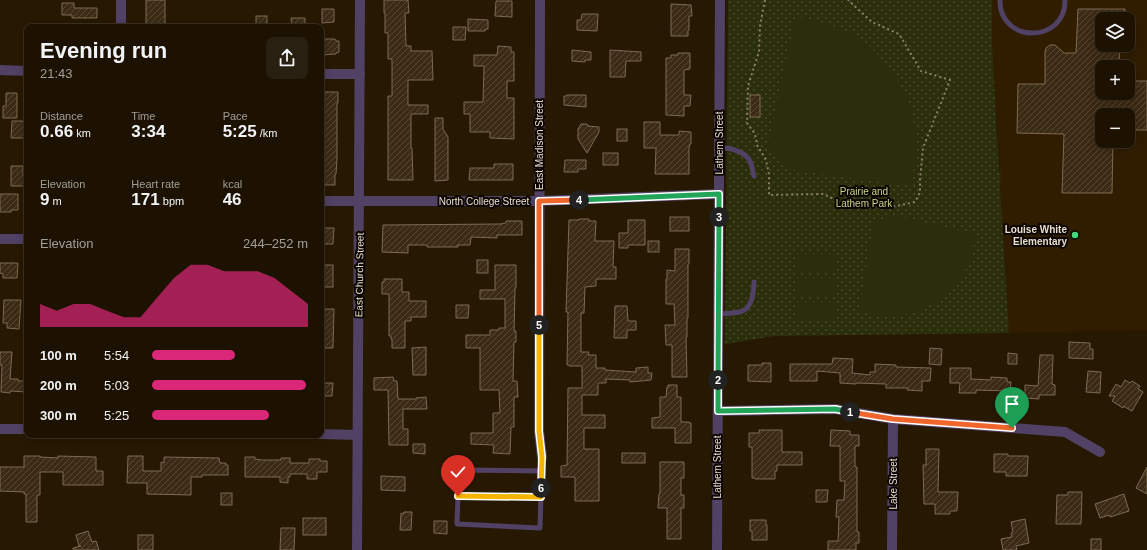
<!DOCTYPE html>
<meta charset="utf-8">
<style>
body{margin:0;font-family:Arial,sans-serif;background:#2a2011;color:#f1f3f6;height:100vh;display:flex;flex-direction:column;font-size:15px;white-space:nowrap}
*{box-sizing:border-box;margin:0}
p{font-size:13px;color:#a09e99}
.icon{flex:none;width:22px;height:22px;fill:none;stroke:currentColor;stroke-width:2;stroke-linecap:round;stroke-linejoin:round}
.map{position:relative;flex:1;overflow:hidden}
.sheet{position:absolute;left:24px;top:24px;width:300px;height:414px;display:flex;flex-direction:column;background:#1d1202;border-radius:8px;box-shadow:0 2px 10px #0003,0 0 0 1px #3b3224}
.sheet>*{flex:none}
.controls{position:absolute;left:1095px;top:12px;display:grid;gap:8px}
.controls a{display:grid;place-items:center;width:40px;height:40px;border-radius:8px;background:#1d1202;box-shadow:0 2px 10px #0003,0 0 0 1px #3b3224;font-size:20px}
.pin{position:absolute;display:grid;place-items:center;width:34px;height:34px;color:#fff;margin:-41px -17px;border-radius:50% 50% 50% 0;rotate:-45deg;box-shadow:0 0 4px #0007}
.pin .icon{rotate:45deg}
.km{position:absolute;width:20px;height:20px;margin:-10px;border-radius:50%;background:#222;color:#fff;font-size:11px;line-height:20px;text-align:center}
.round{display:grid;place-items:center;flex:none;width:42px;height:42px;border-radius:8px;background:#2a2011}
.overview{display:flex;align-items:center;justify-content:space-between;height:68px;padding:0 16px}
h1{font-size:22px;font-weight:600;line-height:30px}
.metrics{display:grid;grid-template-columns:repeat(3,1fr);gap:6px;height:68px;padding:4px 16px}
.metrics div{display:grid;align-content:center}
.metrics b{font-size:17px;font-weight:600}
.metrics small{font-size:11px;font-weight:400}
.metrics p{font-size:11px}
.chart{height:112px;padding:8px 16px}
.chart p{display:flex;justify-content:space-between}
.chart svg{width:100%;height:72px;margin-top:4px;fill:#db2777;opacity:.7}
ul{padding:0 16px;list-style:none;font-size:13px}
li{display:grid;grid-template-columns:64px 48px 1fr;align-items:center;height:30px}
li i{height:10px;border-radius:5px;background:#db2777}
.map>svg:first-child{display:block}
.built{fill:#301d00;fill-rule:evenodd}
.grass{fill:url(#grass-dots)}
.garden{fill:#2a2e0b}
.building{fill:url(#building-hatch);stroke:#7e6a52}
.lines{fill:none;stroke-linecap:round;stroke-linejoin:round}
.path{stroke:#8c7f6e;stroke-width:2;stroke-dasharray:2 3;stroke-linecap:butt}
.lane{stroke:#514164;stroke-width:5}
.street{stroke:#514164;stroke-width:10}
.split-1-casing{stroke:#fff;stroke-width:8}
.split-2-casing{stroke:#fff;stroke-width:8}
.split-3-casing{stroke:#fff;stroke-width:8}
.split-4-casing{stroke:#fff;stroke-width:8}
.split-5-casing{stroke:#fff;stroke-width:8}
.split-6-casing{stroke:#fff;stroke-width:8}
.split-7-casing{stroke:#fff;stroke-width:8}
.split-1{stroke:#f0652b;stroke-width:5}
.split-2{stroke:#22a559;stroke-width:5}
.split-3{stroke:#22a559;stroke-width:5}
.split-4{stroke:#22a559;stroke-width:5}
.split-5{stroke:#f0652b;stroke-width:5}
.split-6{stroke:#f5b400;stroke-width:5}
.split-7{stroke:#f5b400;stroke-width:5}
.poi-dot{fill:#43d77b;stroke:#0b0501;stroke-width:1.5}
.labels{text-anchor:middle;stroke-width:4;stroke-linejoin:round;paint-order:stroke}
.street-label{font-size:10px;fill:#e7ddcf;stroke:#0b0501}
.park-label{font-size:10px;fill:#c9d584;stroke:#0b0501}
.poi-label{font-size:10px;font-weight:bold;fill:#e7ddcf;stroke:#0b0501;text-anchor:end}
</style>
<div class="map">
<svg width="1147" height="550" viewBox="0 0 1147 550">
<defs>
<pattern id="grass-dots" width="8" height="8" patternUnits="userSpaceOnUse"><rect width="8" height="8" fill="#2a2e0b"/><path d="M2 2h.1M6 6h.1" fill="none" stroke="#494c2e" stroke-width="1.8" stroke-linecap="round"/></pattern>
<pattern id="building-hatch" width="6" height="6" patternUnits="userSpaceOnUse"><rect width="6" height="6" fill="#3b2a14"/><path d="M-1 1l2-2M0 6l6-6M5 7l2-2" fill="none" stroke="#574835"/></pattern>
</defs>
<rect width="100%" height="100%" fill="#271802"/>
<path class="built" d="M992,0H1147V330L1009,333L992,43ZM1102,19H1128V45H1102ZM1102,67H1128V93H1102ZM1102,115H1128V141H1102Z"/>
<polygon class="grass" points="728,0 992,0 992,43 999,171 1001,171 1000,185 1009,333 774,336 725,344"/>
<g class="garden">
<polygon points="795,17 815,20 850,32 870,46 892,70 910,104 915,128 916,155 911,186 785,169 768,146"/>
<path d="M889,214L976,234C974,247 971,262 964,273C952,295 925,312 899,315C886,317 872,314 859,312L873,225Z"/>
<rect x="797" y="254" width="39" height="18"/>
<rect x="797" y="278" width="39" height="18"/>
<rect x="797" y="302" width="39" height="18"/>
</g>
<g class="building">
<polygon points="146,0 165,0 165,27 148,27 148,25 146,25"/>
<polygon points="384,0 408,0 409,13 405,13 406,46 411,46 411,51 432,51 433,80 408,80 408,105 428,105 428,114 411,114 411,148 412,148 413,180 388,180 388,96 392,96 392,59 388,59 388,33 385,33 385,13 384,13"/>
<polygon points="496,1 512,1 512,17 495,16"/>
<polygon points="62,3 74,3 74,8 97,8 97,18 72,18 72,15 62,15"/>
<polygon points="671,4 691,5 692,16 689,16 689,30 688,30 688,36 671,36"/>
<polygon points="322,9 334,9 334,22 322,23"/>
<polygon points="1078,9 1125,9 1125,19 1102,19 1102,45 1120,45 1119,67 1102,67 1102,93 1128,93 1128,81 1147,81 1147,130 1128,130 1128,115 1102,115 1102,141 1113,141 1112,193 1062,193 1064,134 1017,133 1018,84 1045,84 1045,52 1046,48 1050,45 1055,45 1064,53 1076,53"/>
<polygon points="582,14 598,14 597,31 577,30 577,20 581,20"/>
<rect x="256" y="16" width="11" height="11"/>
<polygon points="291,18 305,18 305,27 292,27"/>
<polygon points="468,19 488,20 488,29 485,29 485,31 468,31"/>
<polygon points="453,27 466,27 465,40 453,40"/>
<polygon points="321,39 335,39 336,41 339,41 339,52 336,53 336,54 321,55"/>
<polygon points="498,46 511,47 511,52 514,52 514,81 507,81 507,98 514,98 514,139 490,138 490,132 470,132 470,114 464,114 464,102 483,102 484,66 474,66 474,55 497,55"/>
<polygon points="572,50 591,52 591,60 585,60 585,62 572,61"/>
<polygon points="610,50 641,52 641,61 626,61 625,77 610,77"/>
<polygon points="678,53 690,53 690,69 684,70 684,95 691,95 690,106 684,106 684,116 666,115 666,58 671,58 671,55 678,55"/>
<polygon points="321,92 338,92 338,103 337,103 337,159 336,174 335,174 335,185 323,185 323,181 321,181 322,129 321,129"/>
<polygon points="6,93 17,93 17,118 3,118 3,106 6,106"/>
<polygon points="567,95 586,95 586,107 564,105 564,96 567,96"/>
<rect x="750" y="95" width="10" height="22"/>
<polygon points="435,118 443,118 443,129 448,137 448,180 435,181"/>
<polygon points="12,121 24,121 24,138 11,138"/>
<polygon points="644,122 660,122 660,135 679,135 679,131 691,132 691,144 690,144 689,148 689,174 655,174 656,148 644,148"/>
<polygon points="581,124 587,124 588,126 599,127 599,132 587,153 578,139 578,129"/>
<rect x="617" y="129" width="10" height="12"/>
<rect x="603" y="153" width="15" height="12"/>
<polygon points="565,160 586,160 586,169 578,169 578,172 564,172"/>
<polygon points="494,164 513,164 513,180 469,180 470,168 494,168"/>
<polygon points="11,166 23,166 23,176 27,176 27,186 11,186"/>
<polygon points="0,194 18,194 18,210 11,210 11,212 0,212"/>
<rect x="670" y="217" width="19" height="14"/>
<polygon points="579,219 589,219 589,221 596,221 595,241 614,241 613,267 616,267 616,279 596,279 596,286 585,287 584,313 581,313 581,352 589,352 588,355 596,355 596,368 605,368 605,370 636,372 636,368 648,367 648,373 652,373 651,380 630,382 630,380 606,379 606,383 598,383 598,395 582,395 582,415 605,415 605,428 584,428 584,449 599,449 599,501 575,501 575,477 561,477 561,466 567,465 568,388 582,388 582,366 569,366 569,365 567,365 568,312 566,312 569,220 579,220"/>
<polygon points="628,220 645,220 645,245 628,245 628,248 619,248 619,233 628,233"/>
<polygon points="506,221 522,221 522,235 497,235 497,238 471,237 470,245 458,245 458,247 427,247 427,245 408,245 408,253 382,252 383,225 500,224 506,223"/>
<polygon points="322,228 334,228 333,244 322,244"/>
<rect x="648" y="241" width="11" height="11"/>
<polygon points="675,249 689,249 689,264 688,264 688,318 687,318 687,337 686,337 687,377 672,377 672,345 666,345 665,325 675,325 674,304 666,304 666,279 667,279 667,270 675,271"/>
<rect x="477" y="260" width="11" height="13"/>
<polygon points="0,263 18,263 17,278 3,278 3,274 0,273"/>
<rect x="321" y="265" width="12" height="22"/>
<polygon points="495,265 516,265 516,288 515,288 514,331 516,331 516,342 514,342 513,381 517,381 518,397 514,397 514,427 511,427 510,454 493,453 494,445 471,444 471,433 493,433 493,413 500,413 499,390 480,390 480,348 466,348 466,335 490,335 490,330 499,330 499,328 505,328 505,299 480,299 480,290 495,290"/>
<polygon points="384,279 402,279 402,292 409,292 409,301 426,301 426,317 411,317 411,321 405,321 405,348 392,348 392,339 391,339 391,336 389,336 389,294 382,294 382,282 384,282"/>
<polygon points="4,300 21,300 19,329 7,328 7,323 3,323"/>
<polygon points="456,305 469,305 468,318 456,318"/>
<polygon points="615,306 627,306 628,321 636,321 636,330 627,330 627,338 614,338"/>
<polygon points="321,309 334,309 333,348 321,348"/>
<polygon points="1069,342 1090,343 1090,349 1093,349 1093,359 1069,358"/>
<polygon points="426,347 426,375 413,375 412,348"/>
<polygon points="930,348 942,349 941,365 929,364"/>
<polygon points="0,352 12,352 10,379 18,379 18,381 27,381 27,392 10,391 10,393 1,392 2,365 0,365"/>
<polygon points="1008,353 1017,354 1017,364 1008,364"/>
<polygon points="1040,355 1053,355 1052,384 1055,385 1055,395 1039,395 1039,399 1025,398 1025,385 1038,386"/>
<polygon points="833,358 853,359 852,373 870,375 870,372 875,372 875,364 896,365 896,367 931,368 930,381 922,381 922,391 907,390 908,388 886,388 886,384 856,383 856,384 840,383 840,373 817,371 817,381 790,381 790,364 832,364"/>
<polygon points="762,363 771,363 771,382 748,381 748,365 762,365"/>
<polygon points="950,368 971,368 971,379 991,380 991,377 1007,378 1007,382 1011,382 1010,391 976,390 976,393 959,393 960,383 950,383"/>
<polygon points="1088,371 1101,372 1100,393 1086,392"/>
<polygon points="393,377 394,381 397,381 398,399 416,399 416,398 426,397 427,409 403,409 403,429 408,429 408,445 389,445 388,390 374,390 374,378"/>
<polygon points="1125,380 1130,383 1132,381 1140,386 1138,389 1143,392 1132,411 1125,407 1124,406 1123,408 1112,401 1115,396 1109,396 1116,384 1121,387"/>
<polygon points="321,383 333,383 332,396 321,396"/>
<polygon points="668,385 677,385 677,397 681,397 681,422 689,422 689,423 691,423 691,443 675,443 675,428 652,428 652,418 660,417 660,397 666,397 667,387 668,387"/>
<polygon points="759,430 782,430 782,452 802,452 802,465 777,465 777,471 775,471 775,479 755,479 755,478 752,478 752,447 749,447 749,433 759,433"/>
<polygon points="831,430 850,431 850,435 859,435 859,446 855,446 855,467 857,467 857,532 859,532 859,543 856,543 856,550 828,550 828,541 838,541 839,517 836,517 837,500 844,500 845,481 840,481 840,446 830,446"/>
<polygon points="413,444 425,444 425,454 413,453"/>
<polygon points="926,449 939,449 938,492 958,492 957,511 950,511 950,514 935,514 935,504 924,504 923,465 926,465"/>
<rect x="622" y="453" width="23" height="10"/>
<polygon points="994,454 1008,454 1008,456 1028,456 1027,476 1006,476 1006,472 994,472"/>
<polygon points="24,456 40,456 40,457 58,458 58,456 96,457 96,471 103,471 103,485 63,485 63,472 40,472 40,495 37,495 37,522 26,522 26,494 24,494 24,492 0,491 0,467 24,467"/>
<polygon points="128,456 143,456 143,471 161,471 161,462 164,463 164,457 219,458 220,463 226,463 226,465 228,465 228,475 202,475 202,477 191,477 191,495 147,494 147,483 127,483"/>
<polygon points="245,457 255,457 255,459 261,460 281,460 281,458 290,458 290,463 309,463 309,459 320,459 320,461 327,461 327,472 317,472 317,479 307,479 307,474 290,474 290,477 288,477 288,483 280,482 280,477 245,477"/>
<polygon points="660,462 684,462 684,478 681,478 681,495 684,495 684,508 681,508 681,539 667,539 667,508 658,508 659,494 660,494"/>
<polygon points="1147,467 1147,494 1136,488"/>
<polygon points="381,476 405,477 405,491 381,490"/>
<polygon points="816,490 828,490 827,502 816,502"/>
<polygon points="1068,492 1082,492 1081,524 1056,524 1057,495 1068,495"/>
<rect x="221" y="493" width="11" height="12"/>
<polygon points="1124,494 1129,511 1110,517 1109,515 1100,518 1095,504"/>
<polygon points="404,512 412,512 411,530 400,530 401,513 403,514"/>
<rect x="303" y="518" width="23" height="17"/>
<polygon points="1025,519 1029,543 1016,546 1017,550 1003,550 1001,539 1012,537 1011,533 1013,532 1011,522"/>
<polygon points="750,520 766,520 766,525 767,525 767,540 752,540 752,531 750,531"/>
<polygon points="434,521 447,521 447,534 434,533"/>
<polygon points="281,528 295,528 294,550 280,550"/>
<polygon points="88,531 92,542 96,541 99,550 73,550 73,548 81,546 79,546 76,535"/>
<rect x="138" y="535" width="15" height="15"/>
<rect x="1091" y="539" width="10" height="11"/>
</g>
<g class="lines">
<polyline class="path" points="765,0 760,26 759,52 748,86 747,123 755,134 757,145 766,160 769,174 769,195 823,194 852,207 861,208 892,207 915,202 920,192 920,180 923,148 950,80 921,71 899,34 872,22 848,0"/>
<g class="lane">
<path d="M1000,0C999,44 1066,44 1065,0"/>
<path d="M719,147C728,148 741,150 747,157C752,161 752,170 754,176"/>
<path d="M718,314C745,313 753,312 754,282"/>
<polyline points="542,471 459,470 457,524 540,528 542,457"/>
<polyline points="458,496 541,497"/>
</g>
<g class="street">
<polyline points="540,0 539,431 542,457"/>
<polyline points="121,27 121,0"/>
<polyline points="0,70 27,71"/>
<polyline points="321,74 360,74"/>
<polyline points="321,201 539,201 719,194"/>
<polyline points="0,239 27,239"/>
<polyline points="718,411 835,409 893,419 1065,432 1100,452"/>
<polyline points="0,429 27,429"/>
<polyline points="321,434 357,435"/>
<path d="M357,550C357,367 360,183 360,0"/>
<polyline points="717,550 720,0"/>
<polyline points="892,550 893,419"/>
</g>
</g>
<g class="lines">
<g class="split-1-casing">
<polyline id="split-1" points="850,412 893,419 1012,428"/>
</g>
<g class="split-2-casing">
<polyline id="split-2" points="718,380 718,411 835,409 850,412"/>
</g>
<g class="split-3-casing">
<polyline id="split-3" points="718,380 719,217"/>
</g>
<g class="split-4-casing">
<polyline id="split-4" points="579,200 719,194 719,217"/>
</g>
<g class="split-5-casing">
<polyline id="split-5" points="539,325 539,201 579,200"/>
</g>
<g class="split-6-casing">
<polyline id="split-6" points="539,325 539,431 542,457 541,488"/>
</g>
<g class="split-7-casing">
<polyline id="split-7" points="458,496 541,497 541,488"/>
</g>
<use href="#split-1" class="split-1"/>
<use href="#split-2" class="split-2"/>
<use href="#split-3" class="split-3"/>
<use href="#split-4" class="split-4"/>
<use href="#split-5" class="split-5"/>
<use href="#split-6" class="split-6"/>
<use href="#split-7" class="split-7"/>
</g>
<circle class="poi-dot" cx="1075" cy="235" r="4"/>
<g class="labels">
<g class="street-label">
<text transform="translate(719 143) rotate(-90)" y="4">Lathem Street</text>
<text transform="translate(539 145) rotate(-90)" y="4">East Madison Street</text>
<text x="484" y="205">North College Street</text>
<text transform="translate(359 275) rotate(-89)" y="4">East Church Street</text>
<text transform="translate(717 467) rotate(-90)" y="4">Lathem Street</text>
<text transform="translate(893 484) rotate(-90)" y="4">Lake Street</text>
</g>
<g class="park-label">
<text x="864" y="195">Prairie and<tspan x="864" dy="12">Lathem Park</tspan></text>
</g>
<g class="poi-label">
<text x="1067" y="233">Louise White<tspan x="1067" dy="12">Elementary</tspan></text>
</g>
</g>
</svg>
<div class="controls">
<a><svg class="icon" aria-label="layers" viewBox="0 0 24 24"><path d="M12 4l9 5-9 5-9-5zM3 14l9 5 9-5"/></svg></a>
<a>+</a>
<a>−</a>
</div>
<div class="pin" style="left:1012px;top:428px;background:#1e9e55"><svg class="icon" aria-label="arrive" viewBox="0 0 24 24"><path d="M6 21V4h12l-3 4 3 4H6"/></svg></div>
<div class="pin" style="left:458px;top:496px;background:#d93025"><svg class="icon" aria-label="check" viewBox="0 0 24 24"><path d="M5 12l5 5 9-10"/></svg></div>
<b class="km" style="left:850px;top:412px">1</b>
<b class="km" style="left:718px;top:380px">2</b>
<b class="km" style="left:719px;top:217px">3</b>
<b class="km" style="left:579px;top:200px">4</b>
<b class="km" style="left:539px;top:325px">5</b>
<b class="km" style="left:541px;top:488px">6</b>
<section class="sheet">
<div class="overview"><div><h1>Evening run</h1><p>21:43</p></div><a class="round"><svg class="icon" aria-label="share" viewBox="0 0 24 24"><path d="M12 15V3M7 8l5-5 5 5M5 13v7h14v-7"/></svg></a></div>
<div class="metrics">
<div><p>Distance</p><b>0.66<small> km</small></b></div>
<div><p>Time</p><b>3:34</b></div>
<div><p>Pace</p><b>5:25<small> /km</small></b></div>
</div>
<div class="metrics">
<div><p>Elevation</p><b>9<small> m</small></b></div>
<div><p>Heart rate</p><b>171<small> bpm</small></b></div>
<div><p>kcal</p><b>46</b></div>
</div>
<div class="chart"><p><span>Elevation</span>244–252 m</p>
<svg viewBox="0 0 160 44" preserveAspectRatio="none"><path d="M0 44V30L10 34L20 30L30 30L40 34L50 38L60 38L70 26L80 14L90 6L100 6L110 10L120 10L130 10L140 14L150 22L160 30V44z"/></svg>
</div>
<ul>
<li><b>100 m</b>5:54<i style="width:53%"></i></li>
<li><b>200 m</b>5:03<i style="width:99%"></i></li>
<li><b>300 m</b>5:25<i style="width:75%"></i></li>
</ul>
</section>
</div>
